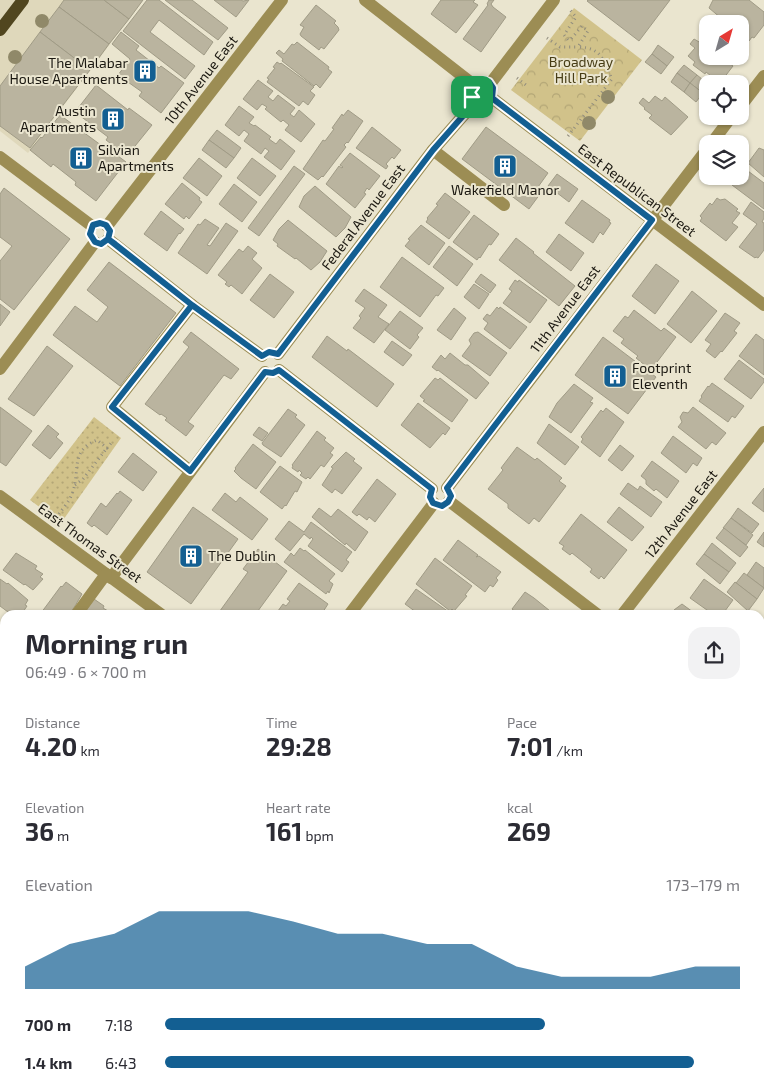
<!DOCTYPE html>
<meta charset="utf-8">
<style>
body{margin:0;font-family:"Exo 2",sans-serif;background:#f2f2f3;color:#2b2b33;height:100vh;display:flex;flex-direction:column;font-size:19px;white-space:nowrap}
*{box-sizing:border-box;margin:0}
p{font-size:16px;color:#7c7c81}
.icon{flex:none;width:28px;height:28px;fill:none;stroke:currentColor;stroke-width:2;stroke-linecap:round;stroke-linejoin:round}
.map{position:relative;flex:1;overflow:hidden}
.side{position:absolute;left:0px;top:610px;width:765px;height:480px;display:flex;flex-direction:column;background:#fff;border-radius:15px 15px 0 0;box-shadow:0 1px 4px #0004}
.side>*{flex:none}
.needle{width:32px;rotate:37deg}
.fabs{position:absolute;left:699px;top:15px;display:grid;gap:10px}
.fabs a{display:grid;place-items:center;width:50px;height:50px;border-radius:10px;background:#fff;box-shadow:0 1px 4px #0004;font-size:25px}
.pin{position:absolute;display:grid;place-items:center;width:42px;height:42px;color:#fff;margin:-21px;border-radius:10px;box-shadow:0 2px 8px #0006}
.round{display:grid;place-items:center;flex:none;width:52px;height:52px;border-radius:15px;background:#f2f2f3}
.overview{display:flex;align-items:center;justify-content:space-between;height:85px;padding:0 25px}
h1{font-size:28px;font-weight:700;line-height:38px}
.metrics{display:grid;grid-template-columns:repeat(3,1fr);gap:8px;height:85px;padding:5px 25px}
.metrics div{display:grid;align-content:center}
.metrics b{font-size:25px;font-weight:700}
.metrics small{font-size:14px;font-weight:400}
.metrics p{font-size:14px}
.chart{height:140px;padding:10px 25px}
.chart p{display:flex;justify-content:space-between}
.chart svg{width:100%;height:90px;margin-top:5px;fill:#135f92;opacity:.7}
ul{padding:0 25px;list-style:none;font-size:16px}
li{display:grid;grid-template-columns:80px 60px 1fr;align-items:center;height:38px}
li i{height:12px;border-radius:6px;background:#135f92}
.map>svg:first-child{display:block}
.built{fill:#dfd8bb}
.grass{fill:url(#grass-dots)}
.park{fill:url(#park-crowns)}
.building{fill:#bab49f;stroke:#a09b86}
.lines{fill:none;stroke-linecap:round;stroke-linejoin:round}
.path{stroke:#908c7d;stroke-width:3;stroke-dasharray:1 4;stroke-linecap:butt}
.minor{stroke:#9c8d54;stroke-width:12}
.major{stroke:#51461f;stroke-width:12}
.tree{fill:#908969}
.route-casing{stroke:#fff;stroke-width:10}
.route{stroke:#135f92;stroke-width:6}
.labels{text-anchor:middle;stroke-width:4;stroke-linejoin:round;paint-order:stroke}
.park-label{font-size:14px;fill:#473d16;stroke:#eae5cf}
.poi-label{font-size:14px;fill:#1b1811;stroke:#eae5cf;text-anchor:start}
.street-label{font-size:14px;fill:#1b1811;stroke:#eae5cf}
</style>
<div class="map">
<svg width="764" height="1090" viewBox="0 0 764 1090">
<defs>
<pattern id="grass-dots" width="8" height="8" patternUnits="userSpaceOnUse" patternTransform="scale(1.25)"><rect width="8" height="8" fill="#d1c28a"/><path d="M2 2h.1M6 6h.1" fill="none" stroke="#b3a676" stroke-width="1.8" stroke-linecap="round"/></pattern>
<pattern id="park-crowns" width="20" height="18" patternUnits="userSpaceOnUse" patternTransform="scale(1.25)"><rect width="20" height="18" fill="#d1c28a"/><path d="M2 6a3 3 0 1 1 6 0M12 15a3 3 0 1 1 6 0" fill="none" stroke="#b3a676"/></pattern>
</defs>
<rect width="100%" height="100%" fill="#eae5cf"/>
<polygon class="built" points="0,0 143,0 28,153 0,131"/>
<polygon class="grass" points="94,417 121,438 61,523 30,500"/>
<polygon class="park" points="574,8 642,60 580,141 511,90"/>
<g class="building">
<polygon points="64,0 104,0 129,19 109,44 59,7"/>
<polygon points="104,0 143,0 129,19"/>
<polygon points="147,0 159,0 213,42 204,55 159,20 150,32 195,66 185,79 123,31"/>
<polygon points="165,0 192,0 228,28 218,40"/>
<polygon points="214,0 241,0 243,1 249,0 236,17"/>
<polygon points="441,0 475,0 473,2 478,5 456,33 431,14"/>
<polygon points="489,0 494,0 491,4 493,7 506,17 481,52 463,39 488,5 487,4"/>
<polygon points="588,0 670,0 639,41 587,1"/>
<polygon points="713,0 749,0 764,12 764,25 754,38 752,37 749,41 740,33 740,24 728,24 709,8"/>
<polygon points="316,5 336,21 334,23 338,27 339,30 324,49 321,47 319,50 301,36 300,34 304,27 300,25"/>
<polygon points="59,7 109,44 90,70 40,32"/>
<polygon points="40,32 90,70 30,148 0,126 0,86"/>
<polygon points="121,32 139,46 136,50 159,68 161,66 184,83 161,113 139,96 142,92 118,75 130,59 112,44"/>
<polygon points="740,38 746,42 740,50"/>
<polygon points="694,39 708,47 708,56 719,56 733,66 720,83 706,72 705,74 693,65 695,62 688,56 695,48 690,44"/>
<polygon points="297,42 329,67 328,69 332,72 320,88 316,84 314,86 282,61 283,59 276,53 279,50 284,54 292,44 294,45"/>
<polygon points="658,45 674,57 667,66 652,54"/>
<polygon points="652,54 667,66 661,74 645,62"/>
<polygon points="277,62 280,64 281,63 314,87 310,91 315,95 308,105 303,101 299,106 267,82 269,79 267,78 275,68 273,67"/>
<polygon points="684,65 697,75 690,83 677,73"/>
<polygon points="677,73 690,83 684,92 671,82"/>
<polygon points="697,75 708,84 703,93 690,83"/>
<polygon points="258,80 273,91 268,97 273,101 278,95 295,108 290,114 294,117 299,110 315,124 301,142 285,130 289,125 283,120 281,122 265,109 267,107 262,104 257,110 243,99"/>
<polygon points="690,83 703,93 696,102 684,92"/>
<polygon points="96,85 128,110 129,108 152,125 127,156 106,140 108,137 75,112"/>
<polygon points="655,96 662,101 665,97 688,117 671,135 649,118 652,115 644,109 645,108 639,103 643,98 649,103"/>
<polygon points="239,106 254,117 249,123 254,126 255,125 271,137 269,139 276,144 280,139 295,151 281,170 264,157 269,151 265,148 261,154 244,141 249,134 244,130 239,136 225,125"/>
<polygon points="348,110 363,121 348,143 347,142 344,145 346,147 323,177 322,176 318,180 303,169 323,140 325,141 334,129 332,128 342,114 343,116"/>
<polygon points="60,115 113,154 114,153 126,162 96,201 75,185 76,182 53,164 51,167 30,150 41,137 42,138"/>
<polygon points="372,127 401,150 394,159 392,157 386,164 388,166 386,169 356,148"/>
<polygon points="486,127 548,173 538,187 543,190 529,209 462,159"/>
<polygon points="217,130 241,148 234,158 209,140"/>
<polygon points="209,140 234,158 226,168 202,150"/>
<polygon points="759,148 764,150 764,177 748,163"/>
<polygon points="350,153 380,176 369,190 367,188 364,193 366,194 355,208 326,184 339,166 342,168 343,167 340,165"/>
<polygon points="199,158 222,176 207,196 183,178"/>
<polygon points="252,158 276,176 260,196 237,178"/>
<polygon points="294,166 305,174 259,236 248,228"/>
<polygon points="744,168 764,183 764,209 732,185"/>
<polygon points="557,174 578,189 569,202 548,186"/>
<polygon points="182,183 200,198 199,200 202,202 189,219 186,216 184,219 165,204"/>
<polygon points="234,184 257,202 242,222 219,204"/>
<polygon points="315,186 351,217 345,228 336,237 299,207 304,196"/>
<polygon points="4,188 70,239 14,310 0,299 0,261 12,246 0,237 0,194"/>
<polygon points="445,193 470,212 449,239 426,222 428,219 427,218 438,205 436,204"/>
<polygon points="717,198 720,200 725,199 738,209 736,211 740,213 732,223 738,227 726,241 700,221 702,218 700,216 710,203 712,205"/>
<polygon points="582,200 610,220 609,222 611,223 603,235 600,232 593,243 565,223"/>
<polygon points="751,202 764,212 764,218 762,222 764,223 764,250 758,258 756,257 755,258 739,247 757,224 743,214"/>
<polygon points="161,211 184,229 180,234 179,233 167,251 144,234"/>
<polygon points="474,215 499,234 491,245 489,244 480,258 479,257 477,260 453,242"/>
<polygon points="205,219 219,228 207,245 210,246 226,223 238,231 207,274 178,253 198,224 200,225"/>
<polygon points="288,220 327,251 320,262 311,270 296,258 295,259 277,246 278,244 273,240 279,229"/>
<polygon points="421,225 445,243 429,265 405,246 410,240 408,239"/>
<polygon points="559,234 584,253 571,271 546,252"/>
<polygon points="516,238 534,252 533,253 575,286 559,306 499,260"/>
<polygon points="248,246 257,253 252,259 262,268 242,294 231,285 229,287 225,284 227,282 218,275 239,249 243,252"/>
<polygon points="449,246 473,264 457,286 433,267"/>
<polygon points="402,257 444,288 438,296 436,295 420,317 380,287"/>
<polygon points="109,262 176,313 120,386 53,335 75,306 97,322 108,307 87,290"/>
<polygon points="656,264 679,281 655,314 632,296"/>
<polygon points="270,274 294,292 274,318 250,300"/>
<polygon points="481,274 496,285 490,293 475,282"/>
<polygon points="515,280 518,282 519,280 547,300 530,323 503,303 512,291 509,289"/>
<polygon points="474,284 489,294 479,309 464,297"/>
<polygon points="364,289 387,305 378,317 389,324 374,343 353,328 361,318 359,316 365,308 355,301"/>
<polygon points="692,291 717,311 691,343 667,324"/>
<polygon points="0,304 10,312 0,326"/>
<polygon points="497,307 499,309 500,307 527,327 510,349 484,329 488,323 483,319 487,314 490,316"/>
<polygon points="454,308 466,318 451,340 437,330"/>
<polygon points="634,310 661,331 664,328 676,337 651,370 636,358 638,356 621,343 624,339 613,331 625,316 628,318"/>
<polygon points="400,311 423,328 417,335 419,337 410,349 385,330"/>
<polygon points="725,313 740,323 734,331 737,333 722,352 721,351 715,358 706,351 711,344 705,340"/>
<polygon points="191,332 239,369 231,379 224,375 188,422 194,426 186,436 165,420 167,418 161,414 160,415 145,404 189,347 183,342"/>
<polygon points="478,332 507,353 490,376 462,356 471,344 469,340 474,333"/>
<polygon points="756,334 764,340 764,375 739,356"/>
<polygon points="327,336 347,351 348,349 394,384 377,407 312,357"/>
<polygon points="603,337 656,377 628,414 575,375"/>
<polygon points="392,341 412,355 403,366 384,352"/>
<polygon points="47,346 73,366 34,416 8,399"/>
<polygon points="450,353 465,365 468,365 489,383 476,399 438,370 437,371 432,367 441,355 445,359"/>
<polygon points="739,360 764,379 764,382 751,399 724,379"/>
<polygon points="435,378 438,380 440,378 468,400 452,422 423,401 425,400 420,396"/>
<polygon points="712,383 744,406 735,418 732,416 728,422 699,401 702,397 701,396 708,386 709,387"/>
<polygon points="574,384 593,398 590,402 593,403 571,433 549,417 557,403"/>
<polygon points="418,403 450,428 445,435 443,433 430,448 401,425"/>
<polygon points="0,407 32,431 6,466 0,462"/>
<polygon points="693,407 726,433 716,445 712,442 706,449 678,427 682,422 680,417 683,412 688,413"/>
<polygon points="606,408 624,422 600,457 581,442 583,439 581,437 601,410 603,412"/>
<polygon points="288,409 297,415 295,417 305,425 281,457 263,445 262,443"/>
<polygon points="549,424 579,447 565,465 537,443"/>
<polygon points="48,425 59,434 56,437 63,443 50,459 32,445"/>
<polygon points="259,427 268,433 262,441 253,435"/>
<polygon points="317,431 326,438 324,440 334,448 330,453 333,455 324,467 321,465 310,479 308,477 306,479 300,475 302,473 299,470 298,472 292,468 293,466 292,465"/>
<polygon points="673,436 702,458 697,466 693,463 686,473 661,453"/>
<polygon points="253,444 276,462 256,489 241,478 234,471 236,469 235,468"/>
<polygon points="620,445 634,456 622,471 608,460"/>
<polygon points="517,447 535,460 537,458 562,478 559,481 566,486 539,522 534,518 529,524 508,508 508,504 488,489 503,470 501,468"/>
<polygon points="346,452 355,459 353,461 362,468 342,494 335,489 332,493 322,485 333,468 331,467"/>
<polygon points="133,453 157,472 143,491 118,472"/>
<polygon points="652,461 679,481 667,498 656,489 654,491 646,484 646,480 641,476"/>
<polygon points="280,466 302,482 297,492 295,491 286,506 285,505 282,509 260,492"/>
<polygon points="377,479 396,494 375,522 369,517 367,520 359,514 357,516 352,512"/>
<polygon points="628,483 638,490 640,486 662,502 651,517 620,494"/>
<polygon points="764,488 764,512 752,503"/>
<polygon points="120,491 132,500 107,535 94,525 92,527 87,523 101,503 106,507 117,493 118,494"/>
<polygon points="225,493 236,502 240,497 268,519 252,540 212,510"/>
<polygon points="193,507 238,539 191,604 147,572"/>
<polygon points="619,507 644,527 632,541 607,522"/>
<polygon points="319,508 331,517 338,509 368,532 355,551 346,543 345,545 312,517"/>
<polygon points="738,508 759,524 752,533 731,518"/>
<polygon points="581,514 627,550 604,579 601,576 599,579 590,572 592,569 572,553 570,555 562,549 564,546 559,543"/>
<polygon points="731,518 753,535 746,545 723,528"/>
<polygon points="289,521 304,532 311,522 352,552 346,560 349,562 342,572 308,546 313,539 311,537 310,539 304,534 290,551 275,539"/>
<polygon points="724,528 748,547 740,557 716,538"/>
<polygon points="764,532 764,547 757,542"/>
<polygon points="458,540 478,555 476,557 479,556 501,572 496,578 498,580 493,587 490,585 485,592 443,560"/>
<polygon points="712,543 736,563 729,572 704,554"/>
<polygon points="300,548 304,551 305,550 335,574 329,581 333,584 329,593 328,591 326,594 284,562 291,553 294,556"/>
<polygon points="258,549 287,571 255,615 217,615 248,572 243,569"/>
<polygon points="16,553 37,566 35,569 43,574 40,577 43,579 33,590 25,584 24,585 3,570"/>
<polygon points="704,554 729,572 720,584 696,564"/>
<polygon points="435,558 472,586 465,595 467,596 454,611 452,609 450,611 416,584"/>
<polygon points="756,562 764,568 764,588 747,575"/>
<polygon points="744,573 764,588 757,599 736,583"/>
<polygon points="0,579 7,584 8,583 28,600 25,605 27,606 21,615 18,613 17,615 12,615 0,606"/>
<polygon points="704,579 733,600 722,615 714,615 690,598"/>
<polygon points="66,582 82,594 75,606 69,615 44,615 41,613 61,586 62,587"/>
<polygon points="735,582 757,599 748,611 727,592"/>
<polygon points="299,583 328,604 321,615 275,615 283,604 286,606 290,601 287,599"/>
<polygon points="416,589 449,612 447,615 420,615 405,604"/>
<polygon points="525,592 534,598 555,615 519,615 512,609"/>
<polygon points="94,599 104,606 103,608 108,611 105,615 83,615"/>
<polygon points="682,604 697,615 673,615 674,610"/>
<polygon points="760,645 764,648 764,663 761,661 760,662"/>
<polygon points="764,676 764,704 760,701 760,681"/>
<polygon points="0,750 5,754 5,768 1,773"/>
<polygon points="0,781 5,785 5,813 4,815 0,812"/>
<polygon points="762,832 764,833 764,879 760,876 760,835"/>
<polygon points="760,888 764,890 764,912 760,918"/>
<polygon points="760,992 764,995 764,1028 760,1025"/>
<polygon points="5,997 5,1022 0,1018 0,1003"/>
<polygon points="0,1040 5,1044 5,1084 0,1080"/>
<polygon points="7,1085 40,1085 37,1090 14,1090"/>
<polygon points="61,1085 138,1085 134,1090 57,1090"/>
<polygon points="155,1085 162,1090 150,1090"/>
<polygon points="279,1085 303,1085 310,1090 275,1090"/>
<polygon points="316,1085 336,1085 332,1090 316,1090 313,1088"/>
<polygon points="354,1085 387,1085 383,1090 350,1090"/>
<polygon points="404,1085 410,1085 416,1090 400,1090"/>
<polygon points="424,1085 503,1085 509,1090 426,1090 422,1087"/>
<polygon points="596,1085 598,1085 605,1090 592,1090"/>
<polygon points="607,1085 669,1085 666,1090 618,1090 615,1088 613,1090"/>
<polygon points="704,1085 723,1085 719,1090 700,1090"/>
<polygon points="731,1085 757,1085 764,1090 728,1090"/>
</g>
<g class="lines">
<g class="path">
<polyline points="547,38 560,47 578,47"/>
<polyline points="517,78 526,85"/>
<path d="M568,136L612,79C603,59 602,48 578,47L588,31L582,26L571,39L568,40L564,35L576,17L570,10"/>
<polyline points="75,485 83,479 107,448"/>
<path d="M59,514C63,508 69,502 72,494C81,472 69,451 97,440L107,448L113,441"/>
</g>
<g class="minor">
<polyline points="365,0 474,85"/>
<polyline points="490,84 554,0"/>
<polyline points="492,98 764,305"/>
<polyline points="740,107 764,76"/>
<polyline points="711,144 732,116"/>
<polyline points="433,150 504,205"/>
<polyline points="0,157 92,226"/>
<polyline points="107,226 282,0"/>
<polyline points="108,239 192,305 262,356"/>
<polyline points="278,354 433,150 476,101"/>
<polyline points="0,369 95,242"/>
<polyline points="279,370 432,489"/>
<polyline points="190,471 112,407 192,305"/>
<polyline points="447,488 708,148"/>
<polyline points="0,496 162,615"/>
<polyline points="449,501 598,615"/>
<polyline points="111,578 265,372"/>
<polyline points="76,615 106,574"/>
<polyline points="349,615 434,503"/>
<polyline points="622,615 764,432"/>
<polyline points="0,719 5,712"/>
<polyline points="760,738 764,741"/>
<polyline points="760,785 764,780"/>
<polyline points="760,886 764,889"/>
<polyline points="0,943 5,937"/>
<polyline points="760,944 764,938"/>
<polyline points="0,1034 5,1038"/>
<polyline points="760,1056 764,1059"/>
<polyline points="206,1085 212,1090"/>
<polyline points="509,1085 515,1090"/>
<polyline points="224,1090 228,1085"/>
<polyline points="553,1090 556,1085"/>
</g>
<polyline class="major" points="0,30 23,0"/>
</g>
<g class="tree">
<circle cx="42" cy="21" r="7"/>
<circle cx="15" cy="57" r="7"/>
<circle cx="483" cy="92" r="7"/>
<circle cx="608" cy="97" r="7"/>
<circle cx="589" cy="123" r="7"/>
</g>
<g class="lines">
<g class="route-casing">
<path id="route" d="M472,97L476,101L433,150L278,354L269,352L262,356L192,305L108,239L101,244L95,242L90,234L93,225L100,223L106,225L110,231L108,239L115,244L192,305L112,407L190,471L265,372L273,373L279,370L432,489L430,497L433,503L442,506L448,502L451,496L447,488L652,220L492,98L493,88L489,82C478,78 470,86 472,97"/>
</g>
<use href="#route" class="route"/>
</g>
<defs>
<g id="building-square" transform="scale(1.25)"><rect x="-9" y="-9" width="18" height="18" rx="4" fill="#135f92" stroke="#eae5cf"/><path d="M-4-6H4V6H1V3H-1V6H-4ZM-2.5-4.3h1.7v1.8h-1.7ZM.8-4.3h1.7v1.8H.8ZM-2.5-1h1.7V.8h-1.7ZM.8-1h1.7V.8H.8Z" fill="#fff"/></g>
</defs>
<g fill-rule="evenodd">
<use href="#building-square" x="145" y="71"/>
<use href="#building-square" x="113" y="119"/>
<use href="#building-square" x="81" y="158"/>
<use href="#building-square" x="505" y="166"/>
<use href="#building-square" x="615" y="376"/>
<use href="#building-square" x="191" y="556"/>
</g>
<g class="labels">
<g class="park-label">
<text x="581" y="67">Broadway<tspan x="581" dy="16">Hill Park</tspan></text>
</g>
<g class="poi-label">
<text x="128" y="68" text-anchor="end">The Malabar<tspan x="128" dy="16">House Apartments</tspan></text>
<text x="96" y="116" text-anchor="end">Austin<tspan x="96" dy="16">Apartments</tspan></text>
<text x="98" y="155">Silvian<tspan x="98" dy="16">Apartments</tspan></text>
<text x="505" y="195" text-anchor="middle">Wakefield Manor</text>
<text x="632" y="373">Footprint<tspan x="632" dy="16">Eleventh</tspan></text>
<text x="208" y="561">The Dublin</text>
</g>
<g class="street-label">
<text transform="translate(201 80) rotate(-52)" y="5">10th Avenue East</text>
<text transform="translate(637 190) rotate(37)" y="5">East Republican Street</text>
<text transform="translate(363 217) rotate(-53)" y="5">Federal Avenue East</text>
<text transform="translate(565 309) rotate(-53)" y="5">11th Avenue East</text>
<text transform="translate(681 514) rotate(-52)" y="5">12th Avenue East</text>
<text transform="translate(90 543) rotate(36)" y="5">East Thomas Street</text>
</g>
</g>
</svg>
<div class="fabs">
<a><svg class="needle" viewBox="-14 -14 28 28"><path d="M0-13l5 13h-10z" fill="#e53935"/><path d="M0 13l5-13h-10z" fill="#7c7c81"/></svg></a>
<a><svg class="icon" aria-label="locate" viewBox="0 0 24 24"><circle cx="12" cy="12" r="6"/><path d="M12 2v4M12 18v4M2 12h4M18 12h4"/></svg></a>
<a><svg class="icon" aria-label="layers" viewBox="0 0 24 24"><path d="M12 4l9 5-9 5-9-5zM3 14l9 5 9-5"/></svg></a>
</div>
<div class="pin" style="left:472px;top:97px;background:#1e9e55"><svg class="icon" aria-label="arrive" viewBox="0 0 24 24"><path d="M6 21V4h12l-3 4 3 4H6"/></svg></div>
<section class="side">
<div class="overview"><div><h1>Morning run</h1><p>06:49 · 6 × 700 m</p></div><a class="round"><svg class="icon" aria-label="share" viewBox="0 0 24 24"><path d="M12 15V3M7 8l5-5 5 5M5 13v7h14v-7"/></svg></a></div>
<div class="metrics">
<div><p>Distance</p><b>4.20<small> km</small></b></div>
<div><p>Time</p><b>29:28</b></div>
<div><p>Pace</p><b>7:01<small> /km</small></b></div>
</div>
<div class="metrics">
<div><p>Elevation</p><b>36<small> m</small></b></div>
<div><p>Heart rate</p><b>161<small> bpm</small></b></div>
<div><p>kcal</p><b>269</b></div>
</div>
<div class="chart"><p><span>Elevation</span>173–179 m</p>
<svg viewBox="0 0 160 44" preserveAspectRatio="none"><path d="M0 44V33L10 22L20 17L30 6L40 6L50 6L60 11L70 17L80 17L90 22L100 22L110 33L120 38L130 38L140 38L150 33L160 33V44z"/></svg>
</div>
<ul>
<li><b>700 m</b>7:18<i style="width:66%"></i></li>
<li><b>1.4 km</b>6:43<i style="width:92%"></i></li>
</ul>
</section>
</div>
